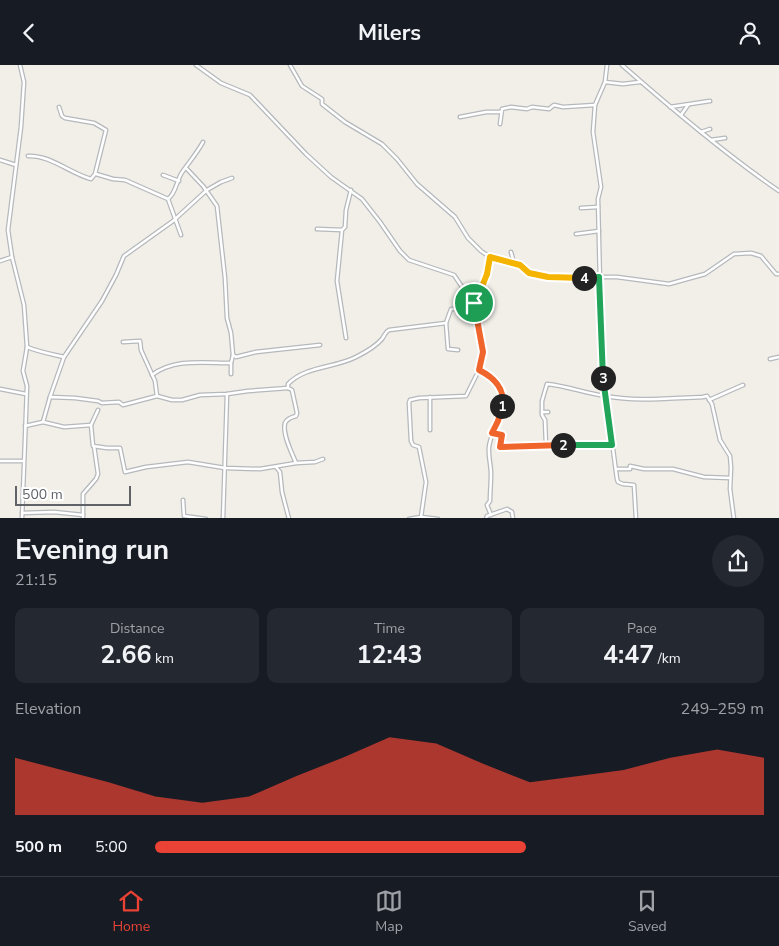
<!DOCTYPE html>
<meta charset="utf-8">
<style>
body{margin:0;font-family:"Nunito Sans",sans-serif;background:#242831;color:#f1f3f6;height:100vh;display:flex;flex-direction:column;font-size:19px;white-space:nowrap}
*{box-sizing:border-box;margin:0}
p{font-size:16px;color:#9ea1a6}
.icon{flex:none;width:28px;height:28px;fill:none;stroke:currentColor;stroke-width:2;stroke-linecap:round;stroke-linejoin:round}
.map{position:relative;height:453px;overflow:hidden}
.side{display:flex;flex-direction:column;background:#171b24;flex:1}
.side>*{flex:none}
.scale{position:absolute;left:15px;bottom:12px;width:116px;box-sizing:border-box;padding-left:5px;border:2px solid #5f6368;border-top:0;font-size:14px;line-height:18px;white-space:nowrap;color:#5f6368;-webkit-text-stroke:4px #fff;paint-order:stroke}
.pin{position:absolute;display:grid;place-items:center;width:42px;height:42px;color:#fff;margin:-21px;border:2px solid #fff;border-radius:50%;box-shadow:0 1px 5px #0007}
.km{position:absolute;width:25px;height:25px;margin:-12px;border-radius:50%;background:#222;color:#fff;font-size:14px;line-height:25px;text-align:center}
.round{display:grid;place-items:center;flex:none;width:52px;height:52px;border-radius:26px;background:#242831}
.headline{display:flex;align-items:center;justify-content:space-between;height:85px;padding:0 15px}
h1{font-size:28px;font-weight:700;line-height:38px}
.figures{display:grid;grid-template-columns:repeat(3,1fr);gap:8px;height:85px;padding:5px 15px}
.figures div{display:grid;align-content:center;border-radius:10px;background:#242831;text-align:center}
.figures b{font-size:25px;font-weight:700}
.figures small{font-size:14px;font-weight:400}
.figures p{font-size:14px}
.chart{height:140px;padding:10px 15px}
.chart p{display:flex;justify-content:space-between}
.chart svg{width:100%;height:90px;margin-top:5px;fill:#ea4335;opacity:.7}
ul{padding:0 15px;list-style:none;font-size:16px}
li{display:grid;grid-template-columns:80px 60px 1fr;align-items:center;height:38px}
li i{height:12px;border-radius:6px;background:#ea4335}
header{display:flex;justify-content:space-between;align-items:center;height:65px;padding:0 15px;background:#171b24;font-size:22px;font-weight:700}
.dock{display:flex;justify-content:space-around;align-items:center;height:70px;border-top:1px solid #363941;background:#171b24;font-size:14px;color:#9ea1a6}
.dock a{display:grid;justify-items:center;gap:2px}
.dock .current{color:#ea4335}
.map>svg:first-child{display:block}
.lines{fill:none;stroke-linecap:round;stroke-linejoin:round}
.minor-casing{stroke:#b5b8bc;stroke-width:5}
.minor{stroke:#fff;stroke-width:2.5}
.split-1-casing{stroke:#fff;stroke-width:10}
.split-2-casing{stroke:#fff;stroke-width:10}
.split-3-casing{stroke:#fff;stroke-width:10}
.split-4-casing{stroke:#fff;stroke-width:10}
.split-5-casing{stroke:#fff;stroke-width:10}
.split-6-casing{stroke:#fff;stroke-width:10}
.split-1{stroke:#f0652b;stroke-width:6}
.split-2{stroke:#f0652b;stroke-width:6}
.split-3{stroke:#22a559;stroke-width:6}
.split-4{stroke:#22a559;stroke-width:6}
.split-5{stroke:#f5b400;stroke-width:6}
.split-6{stroke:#f5b400;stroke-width:6}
</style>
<header><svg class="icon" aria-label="back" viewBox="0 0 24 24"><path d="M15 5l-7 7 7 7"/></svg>Milers<svg class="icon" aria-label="person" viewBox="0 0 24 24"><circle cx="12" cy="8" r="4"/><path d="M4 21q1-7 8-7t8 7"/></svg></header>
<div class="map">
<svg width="779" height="454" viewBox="0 0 779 454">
<rect width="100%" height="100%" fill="#f1efe8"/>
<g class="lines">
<g class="minor-casing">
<g id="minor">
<polyline points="20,0 24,17 21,62 8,165 12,192 24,240 27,282 23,306 27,321 22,454"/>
<polyline points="196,0 221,18 250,30 306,89 331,112 362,134 380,157 400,186 409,195 454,210 473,238 483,287 479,305 466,331 419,333 410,335 409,338 411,376 413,380 419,382 426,417 421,452 409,454"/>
<polyline points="290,0 302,21 322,34 322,39 345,57 382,79 397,94 417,119 455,152 468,173 481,186 490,192 520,200 529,208 557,212 617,212 669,219 705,209 734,189 751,188 761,191 776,209 779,209"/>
<polyline points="607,0 605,17 595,40 593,67 601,122 598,134 602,302 617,414 618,417 623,419 634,420 636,454"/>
<path d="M622,0C672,44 724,88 779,126"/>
<polyline points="605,17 623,19 640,17"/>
<polyline points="670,42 710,36"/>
<polyline points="681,50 688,40"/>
<polyline points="460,52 486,47 500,47"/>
<polyline points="500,59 502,44 511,42 527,44 532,42 549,44 554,40 563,42 595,40"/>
<polyline points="701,67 710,64"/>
<polyline points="711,75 725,73"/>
<path d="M28,91C51,90 69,108 91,114L95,109L106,65L94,58L65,53L62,51L59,42"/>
<polyline points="0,95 16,100"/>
<polyline points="186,103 203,121 217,141 225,213 227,253 231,268 233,290 231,298 231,309"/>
<polyline points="96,109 113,114 125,115 168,134 181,170"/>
<polyline points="163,110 179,116"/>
<path d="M168,134C177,127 176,115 183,106C190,96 197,88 203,77"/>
<polyline points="581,143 598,142"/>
<polyline points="317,164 342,165"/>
<polyline points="576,169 599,166"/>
<polyline points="511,187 514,198"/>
<polyline points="0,196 12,192"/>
<polyline points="474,238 482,235 483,219 488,207 490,192"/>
<polyline points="446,258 448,284 458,285"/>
<polyline points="346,273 337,216 342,165 345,162 346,145 351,125"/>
<polyline points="123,277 140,276 141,285 155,316 157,331"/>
<path d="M27,282C39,287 51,289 64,292"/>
<polyline points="233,290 236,292 256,287 320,280"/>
<polyline points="770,294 779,292"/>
<path d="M479,305C502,317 508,332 498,356C495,365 490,372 489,382C488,391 491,400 491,409C491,418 490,427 490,436L487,440L491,450"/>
<path d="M152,310C175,293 204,298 231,298"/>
<polyline points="288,323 248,326 227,329 200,330 182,335 172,335 157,331 123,340 119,337 102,338 98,336 75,333 50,332 43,357 64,362 91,360 93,381 107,383 120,383 125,407 146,402 188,397 225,403 260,404 296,398"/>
<polyline points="0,324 26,329"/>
<polyline points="50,332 64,292 102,236 116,210 124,191 173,156 207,125 221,117 232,113"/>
<polyline points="504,335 510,335"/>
<polyline points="709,335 743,320"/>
<polyline points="542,347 548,347"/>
<polyline points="91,360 98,345"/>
<polyline points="25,361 43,357"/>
<polyline points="430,365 430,332"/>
<polyline points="492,368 502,370 499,382 546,380"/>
<path d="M612,380H546L545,355L542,350V336L547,319C567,321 585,328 605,331C637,337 670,333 703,332L707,331L712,339L720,375L730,391L731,403L730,424L734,454"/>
<path d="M323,394L315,397L296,398C292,388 282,369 285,358C287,354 292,352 296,351L297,348L292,325L288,323V319C305,301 335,303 356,292C364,288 376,281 382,274C385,270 385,267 389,265L446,258L451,244H474"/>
<polyline points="0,396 23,396"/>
<polyline points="276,402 280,407 282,427 289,454"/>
<polyline points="617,404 630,404 630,401 644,404 673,404 704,412 730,413"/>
<polyline points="183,435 184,451 206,454"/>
<polyline points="22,448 54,447 83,450"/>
<polyline points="421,452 438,454"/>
<polyline points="83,454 83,429 96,414 98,409 94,381"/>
<polyline points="223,454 227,329"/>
<polyline points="486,454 487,451 507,444 512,447 513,454"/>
</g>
</g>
<use href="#minor" class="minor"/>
</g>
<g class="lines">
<g class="split-1-casing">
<path id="split-1" d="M474,238L483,287L479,305C493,312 506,324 502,341"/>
</g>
<g class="split-2-casing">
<polyline id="split-2" points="502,341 498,356 492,368 502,370 500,382 563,380"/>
</g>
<g class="split-3-casing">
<polyline id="split-3" points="563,380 612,380 603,313"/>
</g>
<g class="split-4-casing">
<polyline id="split-4" points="584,213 599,212 603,313"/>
</g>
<g class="split-5-casing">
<polyline id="split-5" points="487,209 490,192 520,200 529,208 548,212 584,213"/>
</g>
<g class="split-6-casing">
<polyline id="split-6" points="474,238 482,235 483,219 487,209"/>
</g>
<use href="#split-1" class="split-1"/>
<use href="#split-2" class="split-2"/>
<use href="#split-3" class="split-3"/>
<use href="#split-4" class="split-4"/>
<use href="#split-5" class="split-5"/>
<use href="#split-6" class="split-6"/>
</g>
</svg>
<div class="scale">500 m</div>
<div class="pin" style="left:474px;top:238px;background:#1e9e55"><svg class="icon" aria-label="arrive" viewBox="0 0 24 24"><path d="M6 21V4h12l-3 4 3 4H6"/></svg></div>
<b class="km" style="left:502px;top:341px">1</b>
<b class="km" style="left:563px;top:380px">2</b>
<b class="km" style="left:603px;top:313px">3</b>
<b class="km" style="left:584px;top:213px">4</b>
</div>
<section class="side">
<div class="headline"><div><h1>Evening run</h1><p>21:15</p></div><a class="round"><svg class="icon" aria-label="share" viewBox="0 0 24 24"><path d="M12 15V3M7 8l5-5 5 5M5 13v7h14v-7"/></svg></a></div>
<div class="figures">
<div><p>Distance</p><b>2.66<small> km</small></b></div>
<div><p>Time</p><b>12:43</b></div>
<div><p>Pace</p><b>4:47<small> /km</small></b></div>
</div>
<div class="chart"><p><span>Elevation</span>249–259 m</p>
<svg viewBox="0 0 160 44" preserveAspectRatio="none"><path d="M0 44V16L10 22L20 28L30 35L40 38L50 35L60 25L70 16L80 6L90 9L100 19L110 28L120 25L130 22L140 16L150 12L160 16V44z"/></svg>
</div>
<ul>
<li><b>500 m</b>5:00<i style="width:61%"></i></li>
</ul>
</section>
<nav class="dock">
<a class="current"><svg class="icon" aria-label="home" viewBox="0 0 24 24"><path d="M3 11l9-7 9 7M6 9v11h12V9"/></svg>Home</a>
<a><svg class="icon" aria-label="map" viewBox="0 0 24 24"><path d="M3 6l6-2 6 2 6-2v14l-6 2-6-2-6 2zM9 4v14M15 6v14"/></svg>Map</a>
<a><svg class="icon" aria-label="saved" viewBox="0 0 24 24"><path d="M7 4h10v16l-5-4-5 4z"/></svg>Saved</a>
</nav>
